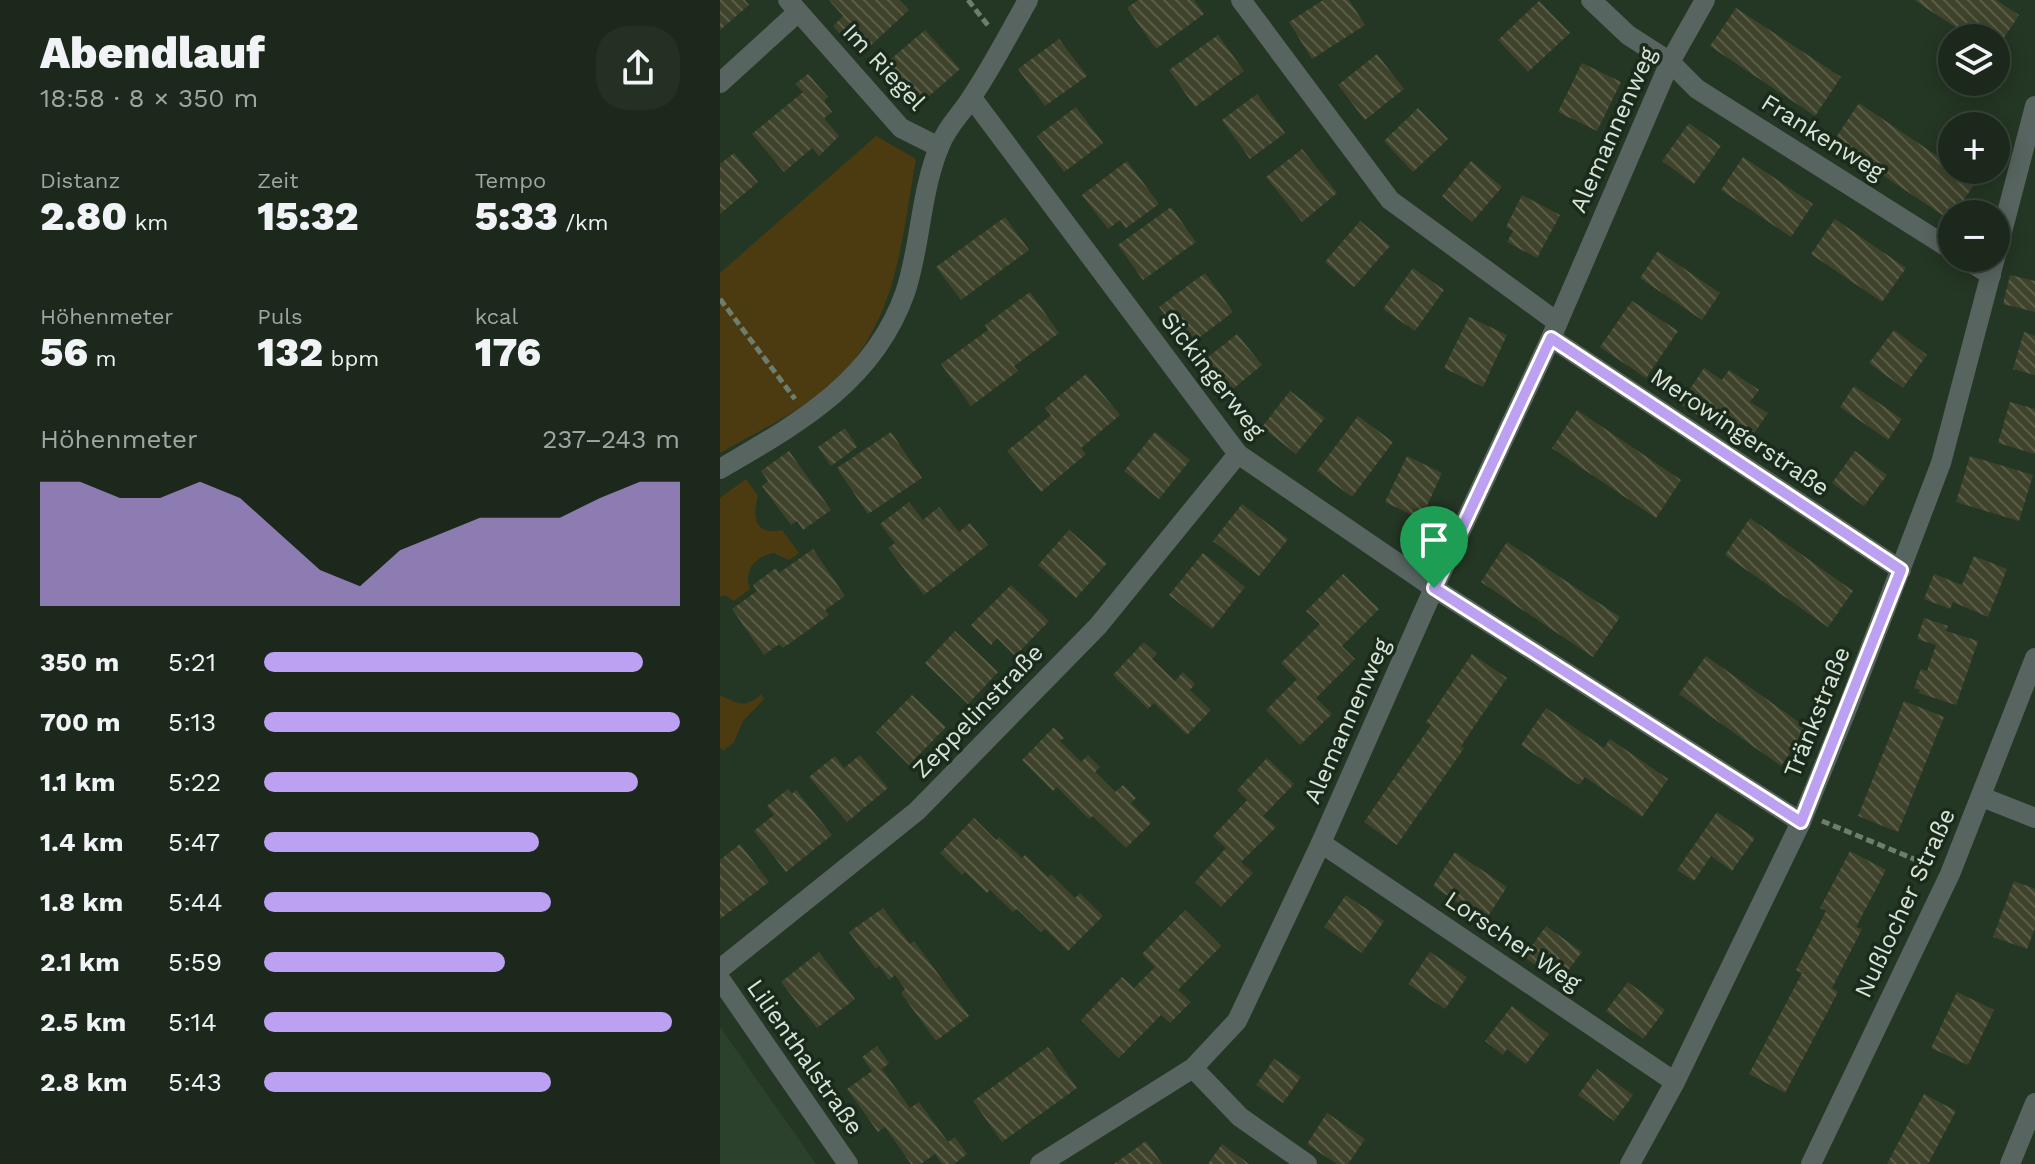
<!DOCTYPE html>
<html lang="de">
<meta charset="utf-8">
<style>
body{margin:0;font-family:"Work Sans",sans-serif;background:#243024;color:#f1f3f6;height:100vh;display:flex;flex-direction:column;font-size:30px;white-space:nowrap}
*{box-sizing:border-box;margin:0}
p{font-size:26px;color:#a0a6a3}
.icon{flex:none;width:44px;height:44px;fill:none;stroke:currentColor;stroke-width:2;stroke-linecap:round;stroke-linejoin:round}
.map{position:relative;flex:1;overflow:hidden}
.details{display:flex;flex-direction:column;background:#1b281b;width:720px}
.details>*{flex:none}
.fabs{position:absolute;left:1218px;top:24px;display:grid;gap:16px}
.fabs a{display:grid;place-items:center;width:72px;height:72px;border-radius:50%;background:#1b281b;box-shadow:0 4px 20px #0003,0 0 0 2px #39443a;font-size:40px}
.pin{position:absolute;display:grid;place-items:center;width:68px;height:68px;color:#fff;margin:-82px -34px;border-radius:50% 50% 50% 0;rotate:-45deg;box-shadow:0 0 8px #0007}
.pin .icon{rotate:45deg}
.round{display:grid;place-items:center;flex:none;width:84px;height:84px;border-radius:32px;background:#243024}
.overview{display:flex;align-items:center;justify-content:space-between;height:136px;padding:0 40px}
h1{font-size:44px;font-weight:800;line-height:60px}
.stats{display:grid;grid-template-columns:repeat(3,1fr);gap:12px;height:136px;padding:8px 40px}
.stats div{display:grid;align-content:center}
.stats b{font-size:40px;font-weight:800}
.stats small{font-size:22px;font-weight:400}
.stats p{font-size:22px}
.chart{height:224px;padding:16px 40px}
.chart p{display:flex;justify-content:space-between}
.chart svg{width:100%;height:144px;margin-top:8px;fill:#bca0f2;opacity:.7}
ul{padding:0 40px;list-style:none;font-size:26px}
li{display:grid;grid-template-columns:128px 96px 1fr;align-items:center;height:60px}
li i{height:20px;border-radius:10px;background:#bca0f2}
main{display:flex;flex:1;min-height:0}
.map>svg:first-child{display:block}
.built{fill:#2b412c}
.green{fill:#4c3b11}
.building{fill:url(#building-back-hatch)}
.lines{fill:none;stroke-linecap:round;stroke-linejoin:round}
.path{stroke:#6e7e6e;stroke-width:5;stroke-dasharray:8 4;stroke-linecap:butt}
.minor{stroke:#586460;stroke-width:20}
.route-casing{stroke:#fff;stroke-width:16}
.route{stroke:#bca0f2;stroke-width:10}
.labels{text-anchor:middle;stroke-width:7;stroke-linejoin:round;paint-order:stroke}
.street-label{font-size:24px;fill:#d9e4d9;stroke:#1b2b1b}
</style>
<main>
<section class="details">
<div class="overview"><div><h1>Abendlauf</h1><p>18:58 · 8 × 350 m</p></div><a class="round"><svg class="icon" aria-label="share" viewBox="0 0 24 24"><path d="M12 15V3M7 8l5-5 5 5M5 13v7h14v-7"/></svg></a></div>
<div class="stats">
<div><p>Distanz</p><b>2.80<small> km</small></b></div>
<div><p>Zeit</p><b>15:32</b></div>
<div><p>Tempo</p><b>5:33<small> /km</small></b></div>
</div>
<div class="stats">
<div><p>Höhenmeter</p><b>56<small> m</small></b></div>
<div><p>Puls</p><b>132<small> bpm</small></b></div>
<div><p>kcal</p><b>176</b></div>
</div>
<div class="chart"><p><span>Höhenmeter</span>237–243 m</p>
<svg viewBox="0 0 160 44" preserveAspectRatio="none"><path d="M0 44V6L10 6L20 11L30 11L40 6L50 11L60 22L70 33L80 38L90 27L100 22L110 17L120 17L130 17L140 11L150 6L160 6V44z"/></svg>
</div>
<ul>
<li><b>350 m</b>5:21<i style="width:91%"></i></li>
<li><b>700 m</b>5:13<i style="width:100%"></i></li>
<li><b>1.1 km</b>5:22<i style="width:90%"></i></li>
<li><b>1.4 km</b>5:47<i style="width:66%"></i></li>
<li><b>1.8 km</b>5:44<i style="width:69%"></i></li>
<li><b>2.1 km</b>5:59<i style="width:58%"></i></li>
<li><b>2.5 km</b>5:14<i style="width:98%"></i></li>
<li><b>2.8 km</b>5:43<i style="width:69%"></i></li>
</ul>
</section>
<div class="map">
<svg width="1315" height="1164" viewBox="0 0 1315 1164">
<defs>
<pattern id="building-back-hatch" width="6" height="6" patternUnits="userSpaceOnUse" patternTransform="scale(2)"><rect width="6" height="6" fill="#3f432b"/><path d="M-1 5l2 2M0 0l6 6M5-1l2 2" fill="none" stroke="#5a5e49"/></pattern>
</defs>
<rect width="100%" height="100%" fill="#243624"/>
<polygon class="built" points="0,1027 96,1164 0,1164"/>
<g class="green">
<path d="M156,136L196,159C182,237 178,316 120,376C90,407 37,432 0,453V273Z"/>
<path d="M26,479L38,496C32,517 35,536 62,530L79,553L69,560L54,553C35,556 23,571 30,589L14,601L5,595L0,597V498Z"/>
<path d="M41,694L44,699L23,721L14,742L3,751L0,747V695C18,704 25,709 41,694Z"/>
</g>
<g class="building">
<polygon points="0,0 25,0 29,5 0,30"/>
<polygon points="109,0 179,0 189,10 149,47 141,39 132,48 113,26 123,16"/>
<polygon points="418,0 474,0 484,14 436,49 407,8"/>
<polygon points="603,0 629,0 645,25 592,59 569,22"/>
<polygon points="1194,0 1276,0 1299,15 1276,50 1276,38 1252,38"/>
<polygon points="819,1 850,33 808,72 778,40"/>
<polygon points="1016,8 1121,77 1095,116 990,46"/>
<polygon points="205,30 240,69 201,103 179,79 172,85 158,70"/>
<polygon points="498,35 524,71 475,107 449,70"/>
<polygon points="339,39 367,76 325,106 298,69"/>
<polygon points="657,54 684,89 645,120 618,85"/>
<polygon points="862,63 901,82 877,131 838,112"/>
<polygon points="88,74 108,97 104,101 112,112 104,118 119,136 99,156 92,148 64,172 32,134 83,92 75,84"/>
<polygon points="537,94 565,133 530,159 502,120"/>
<polygon points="1139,103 1232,166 1232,170 1238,170 1256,182 1230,220 1113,142"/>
<polygon points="356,107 383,143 344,172 317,136"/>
<polygon points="698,108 728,139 693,172 664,141"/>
<polygon points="969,123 1001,146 974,184 942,161"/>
<polygon points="582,149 617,193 582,222 546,177"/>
<polygon points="14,153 38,182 0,214 0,164"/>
<polygon points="1023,157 1093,204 1071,237 1001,190"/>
<polygon points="407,161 439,204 406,228 400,220 388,229 362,195"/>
<polygon points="751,161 782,187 752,222 722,196"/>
<polygon points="802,195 840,215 817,258 787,242 793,231 786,227"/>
<polygon points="451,207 476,242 423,280 398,245"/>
<polygon points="285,217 309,250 241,300 216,267"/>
<polygon points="1115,219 1186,268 1162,302 1091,254"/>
<polygon points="640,221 670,246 634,287 605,262"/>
<polygon points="938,251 1000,293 982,320 920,278"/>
<polygon points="693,268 724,290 695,331 663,309"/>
<polygon points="485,273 513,312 468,346 439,307"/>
<polygon points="1290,275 1315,281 1315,312 1283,304"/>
<polygon points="310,292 339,333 294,366 298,371 251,406 221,364 268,330 265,325"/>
<polygon points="912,301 958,331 926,378 880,347"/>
<polygon points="749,317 787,335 763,387 724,368"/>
<polygon points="1174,330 1207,355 1183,388 1149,363"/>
<polygon points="1304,332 1315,336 1315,375 1293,369"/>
<polygon points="517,334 542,365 508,393 482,362"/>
<polygon points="984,368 1002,380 1009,370 1039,390 1030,402 1048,413 1025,447 960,404"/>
<polygon points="366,374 400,415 361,448 366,454 321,492 287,451 331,415 325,408"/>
<polygon points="1134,386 1182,419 1168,440 1120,407"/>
<polygon points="570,391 605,418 576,454 542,427"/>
<polygon points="1290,402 1315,409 1315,454 1278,443"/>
<polygon points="857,410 961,480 936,518 832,448"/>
<polygon points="638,416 673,442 632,497 597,471"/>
<polygon points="125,428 137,447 111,466 98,447"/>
<polygon points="171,432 202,478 148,514 117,468"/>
<polygon points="435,432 470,460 439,499 404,471"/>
<polygon points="69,451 111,510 83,530 77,521 71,525 42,486 48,481 41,471"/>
<polygon points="1135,451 1167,475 1144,506 1112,483"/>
<polygon points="687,456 722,473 701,519 665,502"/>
<polygon points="1250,456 1313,475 1299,521 1236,502"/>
<polygon points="189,502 203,520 219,507 239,532 250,523 268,545 204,595 168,548 175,543 160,524"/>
<polygon points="522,504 568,539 539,576 493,541"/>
<polygon points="1030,518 1133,591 1108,627 1005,555"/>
<polygon points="349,530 387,563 356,598 318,565"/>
<polygon points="787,542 900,617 873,657 761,582"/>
<polygon points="93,549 125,596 105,610 109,615 63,648 59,644 44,655 12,609 37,591 33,585 56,568 59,573"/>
<polygon points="483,553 525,587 492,629 449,595"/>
<polygon points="1254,556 1287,569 1268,617 1233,602 1230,609 1204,599 1214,574 1242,585"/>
<polygon points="623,574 659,609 622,646 635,659 596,698 612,714 580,745 546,710 577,679 561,663 600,624 586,611"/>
<polygon points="291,585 329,621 295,656 277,638 271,645 251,625"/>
<polygon points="1204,618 1228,626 1226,631 1258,641 1236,705 1199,693 1200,690 1194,688 1201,669 1207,671 1216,645 1197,639"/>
<polygon points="235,631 278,672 248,704 205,663"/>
<polygon points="424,642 437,654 432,659 455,681 463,672 475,684 470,690 491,710 467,735 434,703 428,709 393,675"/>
<polygon points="752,654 787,678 741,746 744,748 677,845 644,822 711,725 706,722"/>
<polygon points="986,656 1087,728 1061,766 959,694"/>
<polygon points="192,695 226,727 189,765 156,732"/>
<polygon points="1184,701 1224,717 1178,832 1138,816"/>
<polygon points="826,708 884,748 890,739 948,779 922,817 865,777 859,785 801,745"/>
<polygon points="334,727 344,738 340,741 361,762 368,755 380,767 375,772 395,792 403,785 416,798 411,803 431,823 406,848 373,816 369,819 337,787 333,791 302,760"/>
<polygon points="140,755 168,788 127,822 89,777 115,756 124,768"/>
<polygon points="547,758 574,784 543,816 556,827 521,862 533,873 501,907 475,882 506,848 493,836 527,800 517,790"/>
<polygon points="68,789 72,794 76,790 112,835 66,872 34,831 54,815 47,806"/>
<polygon points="997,812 1035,838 1012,871 991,856 974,881 957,870"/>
<polygon points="254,818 276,840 279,837 302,858 305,855 328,877 331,874 355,898 360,893 383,916 348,951 325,929 321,932 297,909 293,912 270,890 267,893 245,872 242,875 220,853"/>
<polygon points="20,844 49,882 0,919 0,860"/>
<polygon points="1130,851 1166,870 1136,927 1142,929 1112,988 1118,992 1065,1093 1029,1074 1082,973 1076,970 1106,911 1100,908"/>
<polygon points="735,852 787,887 765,921 713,886"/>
<polygon points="1294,881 1315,889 1315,928 1307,949 1273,937"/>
<polygon points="626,895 664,921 642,953 604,927"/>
<polygon points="163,908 190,944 194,941 249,1016 216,1041 181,993 185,989 175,975 169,980 159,966 156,969 129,932"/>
<polygon points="465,910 501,946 458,990 471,1002 450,1023 441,1015 399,1058 361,1020 402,977 414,988 435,967 422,954"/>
<polygon points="826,926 862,952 839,982 804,957"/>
<polygon points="99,952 135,999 97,1028 61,982"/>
<polygon points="710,952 747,977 725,1009 688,984"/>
<polygon points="908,982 945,1010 923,1039 886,1011"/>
<polygon points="1237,992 1274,1010 1248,1065 1211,1048"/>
<polygon points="792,1006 829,1034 806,1064 787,1049 783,1055 765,1041"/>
<polygon points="157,1046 169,1063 162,1069 190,1108 199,1102 228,1142 235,1137 247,1154 234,1164 222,1164 215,1154 201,1164 191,1164 165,1127 158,1132 127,1089 152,1071 142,1057"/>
<polygon points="328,1047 357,1088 282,1142 253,1101"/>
<polygon points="554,1059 581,1077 563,1103 536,1085"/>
<polygon points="877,1069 913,1095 894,1121 858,1095"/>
<polygon points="1204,1094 1236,1111 1208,1164 1167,1164"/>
<polygon points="607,1113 645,1139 628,1164 617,1164 587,1144"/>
<polygon points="426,1141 442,1164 394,1164"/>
<polygon points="502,1144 529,1164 488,1164"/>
</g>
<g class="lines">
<g class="path">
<polyline points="248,0 270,28"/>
<polyline points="0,299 75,399"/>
<polyline points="1102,821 1211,866"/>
</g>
<g class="minor">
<polyline points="68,0 181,128 219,147"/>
<polyline points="521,0 670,200 837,322"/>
<polyline points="871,0 908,35 950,62 977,89 1232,250"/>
<polyline points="0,83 78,12"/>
<polyline points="252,98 518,454 714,588 1081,822"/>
<polyline points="1276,255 1315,106"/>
<polyline points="1244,258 1271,275"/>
<polyline points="831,338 1181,570"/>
<path d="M0,469C77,424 153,383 185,293C201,246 200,192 220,145C229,123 242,114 253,95C273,65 290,32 308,0"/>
<polyline points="1262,797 1315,818"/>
<polyline points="601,843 955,1082"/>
<polyline points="0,969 197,811 378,626 518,454"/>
<polyline points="0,979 128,1164"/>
<polyline points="473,1068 520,1117 587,1164"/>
<polyline points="320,1164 473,1068 517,1021 601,843 714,588 831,338 950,62 985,0"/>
<polyline points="910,1164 955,1082 1081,822 1129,704 1221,463 1275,258"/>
<polyline points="1091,1164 1230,874 1315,658"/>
<polyline points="1290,1164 1315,1103"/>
</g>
</g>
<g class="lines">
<g class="route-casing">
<polygon id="route" points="831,338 1181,570 1081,822 714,588"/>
</g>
<use href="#route" class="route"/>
</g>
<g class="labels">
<g class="street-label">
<text transform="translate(164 67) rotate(47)" y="8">Im Riegel</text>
<text transform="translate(893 130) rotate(-66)" y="8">Alemannenweg</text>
<text transform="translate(1103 137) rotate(32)" y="8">Frankenweg</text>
<text transform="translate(493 375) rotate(52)" y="8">Sickingerweg</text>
<text transform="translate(1020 432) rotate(34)" y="8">Merowingerstraße</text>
<text transform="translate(258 711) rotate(-46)" y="8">Zeppelinstraße</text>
<text transform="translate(1097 712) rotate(-68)" y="8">Tränkstraße</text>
<text transform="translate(627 721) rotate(-66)" y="8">Alemannenweg</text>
<text transform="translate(1185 903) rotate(-65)" y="8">Nußlocher Straße</text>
<text transform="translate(793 941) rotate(34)" y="8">Lorscher Weg</text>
<text transform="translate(85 1057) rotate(55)" y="8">Lilienthalstraße</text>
</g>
</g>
</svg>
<div class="fabs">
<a><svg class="icon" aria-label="layers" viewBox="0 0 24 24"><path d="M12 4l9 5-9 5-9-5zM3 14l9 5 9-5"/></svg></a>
<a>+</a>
<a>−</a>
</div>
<div class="pin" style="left:714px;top:588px;background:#1e9e55"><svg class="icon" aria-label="arrive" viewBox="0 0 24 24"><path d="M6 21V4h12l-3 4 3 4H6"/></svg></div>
</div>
</main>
